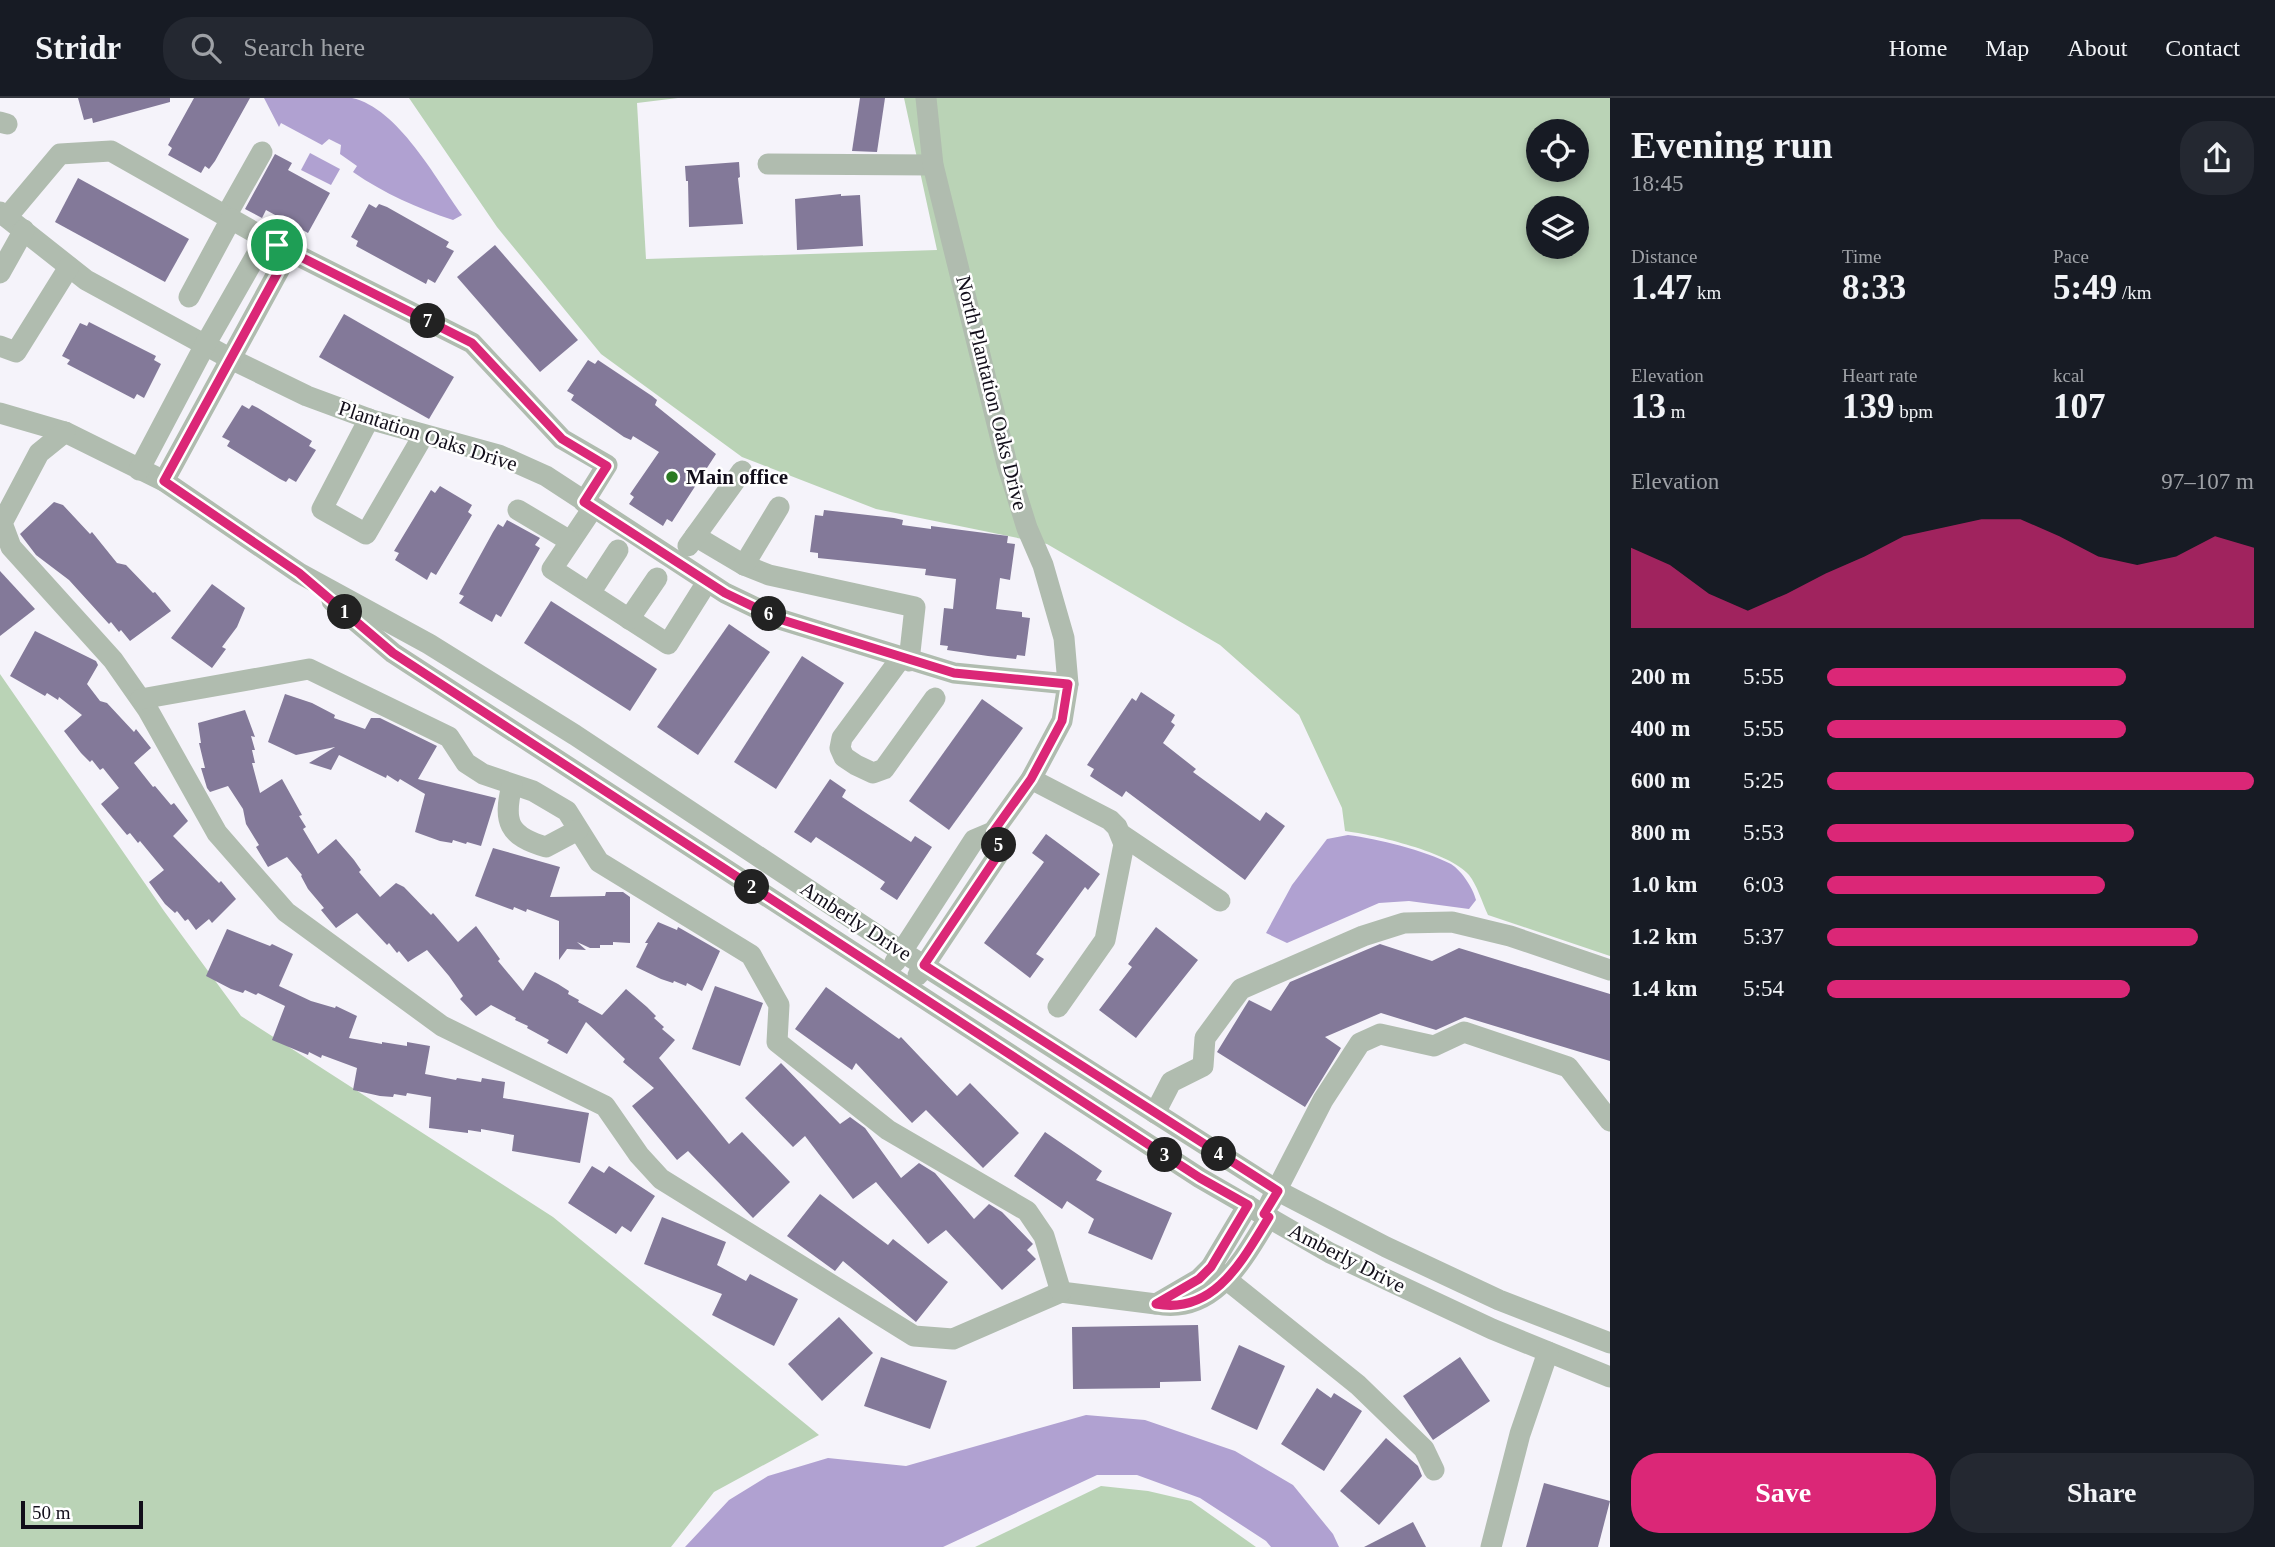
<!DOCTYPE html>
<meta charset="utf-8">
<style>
body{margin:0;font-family:"Times New Roman",serif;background:#242831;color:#f1f3f6;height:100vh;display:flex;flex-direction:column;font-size:26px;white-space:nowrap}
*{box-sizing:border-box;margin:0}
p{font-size:23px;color:#9ea1a6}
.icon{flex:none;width:38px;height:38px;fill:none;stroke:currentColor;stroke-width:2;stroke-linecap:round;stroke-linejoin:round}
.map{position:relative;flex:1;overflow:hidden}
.side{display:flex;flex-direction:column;background:#171b24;width:665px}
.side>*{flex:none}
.buttons{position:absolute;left:1526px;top:21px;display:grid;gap:14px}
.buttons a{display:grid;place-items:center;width:63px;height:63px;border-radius:50%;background:#171b24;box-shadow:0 4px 10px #0003;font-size:35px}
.scale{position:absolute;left:21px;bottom:18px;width:122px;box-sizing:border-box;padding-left:7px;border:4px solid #120e1a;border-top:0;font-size:19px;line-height:24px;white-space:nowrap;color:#120e1a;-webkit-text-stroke:5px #fff;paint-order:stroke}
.pin{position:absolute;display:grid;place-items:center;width:60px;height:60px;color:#fff;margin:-30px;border:4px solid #fff;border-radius:50%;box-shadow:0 2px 7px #0007}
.km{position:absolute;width:35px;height:35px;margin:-18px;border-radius:50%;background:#222;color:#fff;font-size:19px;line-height:35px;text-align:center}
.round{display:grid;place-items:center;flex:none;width:74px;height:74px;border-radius:28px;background:#242831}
.headline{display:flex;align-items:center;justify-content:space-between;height:119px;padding:0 21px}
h1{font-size:38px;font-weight:600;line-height:52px}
.figures{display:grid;grid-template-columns:repeat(3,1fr);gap:10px;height:119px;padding:7px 21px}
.figures div{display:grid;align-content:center}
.figures b{font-size:35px;font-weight:600}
.figures small{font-size:19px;font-weight:400}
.figures p{font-size:19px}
.chart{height:196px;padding:14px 21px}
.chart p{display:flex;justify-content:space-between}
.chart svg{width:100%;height:126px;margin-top:7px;fill:#db2777;opacity:.7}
.action{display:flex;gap:14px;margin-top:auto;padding:14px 21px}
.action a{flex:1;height:80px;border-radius:28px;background:#db2777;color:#fff;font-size:28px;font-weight:600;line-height:80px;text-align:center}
.action a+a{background:#242831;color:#f1f3f6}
ul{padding:0 21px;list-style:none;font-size:23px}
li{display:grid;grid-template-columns:112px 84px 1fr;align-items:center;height:52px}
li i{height:18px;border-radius:9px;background:#db2777}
header{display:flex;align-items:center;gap:42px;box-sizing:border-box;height:98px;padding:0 35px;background:#171b24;border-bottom:2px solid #363941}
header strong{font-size:33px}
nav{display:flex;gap:38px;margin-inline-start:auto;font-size:24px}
.search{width:490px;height:63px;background:#242831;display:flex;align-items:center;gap:18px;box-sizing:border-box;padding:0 24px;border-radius:28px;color:#9ea1a6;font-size:26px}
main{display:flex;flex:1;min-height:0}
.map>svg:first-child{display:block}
.green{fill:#bad3b6;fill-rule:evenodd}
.water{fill:#b0a1d1}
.building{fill:#837999}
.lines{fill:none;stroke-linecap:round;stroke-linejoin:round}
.minor{stroke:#b0bcaf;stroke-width:21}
.route-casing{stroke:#fff;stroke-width:14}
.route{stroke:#db2777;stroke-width:9}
.poi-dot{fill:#2b7a23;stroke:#fff;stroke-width:2.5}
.labels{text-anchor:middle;stroke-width:5;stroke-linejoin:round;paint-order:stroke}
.street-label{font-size:21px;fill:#120e1a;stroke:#fff}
.poi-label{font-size:21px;font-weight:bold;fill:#120e1a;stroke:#fff;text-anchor:start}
</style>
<header>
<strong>Stridr</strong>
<div class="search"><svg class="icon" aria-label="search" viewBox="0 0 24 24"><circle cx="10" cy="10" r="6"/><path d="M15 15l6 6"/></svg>Search here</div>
<nav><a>Home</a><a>Map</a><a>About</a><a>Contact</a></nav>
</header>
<main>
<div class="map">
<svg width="1610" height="1449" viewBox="0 0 1610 1449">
<rect width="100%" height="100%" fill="#f5f3fa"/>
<g class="green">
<path d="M409,0H678L637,5L646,161L937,152L904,0H1610V858L1488,817C1482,804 1477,787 1469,777C1450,754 1375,737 1345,733L1342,710L1299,617L1220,547L1047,446L876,411L742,359L601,256L497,129ZM1538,33H1577V72H1538ZM1538,110H1577V149H1538Z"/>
<polygon points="0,576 164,813 241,918 553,1119 819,1337 714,1394 671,1449 0,1449"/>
<polygon points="1101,1388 1148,1393 1191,1403 1256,1449 975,1449"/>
</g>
<g class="water">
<path d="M264,0C287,0 332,0 352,0C398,10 436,81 462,117L453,122C417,110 385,96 353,74L357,68L340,56L341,47L329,41L322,47L281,25L279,29Z"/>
<polygon points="310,55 340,71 331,87 301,72"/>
<path d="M1348,737C1378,741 1424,752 1451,766C1462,773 1473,790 1476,802L1469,811L1409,803L1379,805L1287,845L1266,835L1292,787L1327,741Z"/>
<polygon points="1086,1317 1145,1322 1235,1353 1293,1387 1333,1436 1339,1449 1271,1449 1266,1443 1200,1400 1137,1377 1097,1377 943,1449 685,1449 729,1402 768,1378 828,1360 906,1368"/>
</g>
<g class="building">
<polygon points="78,0 170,0 170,4 93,25 92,20 84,22"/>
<polygon points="194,0 250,0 215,63 209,71 205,68 201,75 168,57 172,50 168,47"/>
<polygon points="860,0 885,0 877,54 852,53"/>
<polygon points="275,56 292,65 288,72 330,95 308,135 266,112 262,120 245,111"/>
<polygon points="739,64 740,79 738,80 743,126 689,129 688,83 686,83 685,68"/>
<polygon points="78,80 189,141 165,184 55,124"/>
<polygon points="841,96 841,98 860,97 863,148 797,152 795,101"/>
<polygon points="369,106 376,110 379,106 387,109 449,144 446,149 454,153 435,185 428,181 426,186 356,148 358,143 351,139"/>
<polygon points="495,147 578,242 540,274 457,179"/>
<polygon points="344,216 454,279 429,321 319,259"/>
<polygon points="89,224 156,258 154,262 161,266 144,300 137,296 134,301 67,266 70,262 62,258 80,225 87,228"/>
<polygon points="588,262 595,266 598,262 652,298 657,302 655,307 716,356 672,424 667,421 663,428 629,406 634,399 630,396 659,354 633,338 631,342 624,339 571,302 574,297 567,293"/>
<polygon points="242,307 249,311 252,307 258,310 312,343 309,348 316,352 296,384 289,380 286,384 280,381 227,348 230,343 222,339"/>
<polygon points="440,388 472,407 468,414 472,417 436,477 431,474 427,482 395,462 399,455 394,453 431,392 435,395"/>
<polygon points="54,404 63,407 90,436 92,434 117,465 126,467 153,495 155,494 171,513 130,543 121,532 119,534 111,524 109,526 69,482 36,457 20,436"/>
<polygon points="824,412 894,420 903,422 902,427 931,431 931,428 1008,438 1007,445 1015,446 1010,482 1000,480 996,511 1022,514 1022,519 1030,520 1025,558 1017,557 1016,561 988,558 947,552 948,548 940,547 944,510 953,511 956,481 925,477 926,471 818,460 818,455 810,454 815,417 823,418"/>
<polygon points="507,422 540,440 535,447 540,450 501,519 496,516 492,524 459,505 464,498 459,496 493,434 498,426 503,429"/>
<polygon points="0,473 35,511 0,538"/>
<polygon points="212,486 245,510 237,529 222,549 226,551 212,570 171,540"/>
<polygon points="551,503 657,571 630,613 524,545"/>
<polygon points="729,526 770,554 698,657 657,629"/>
<polygon points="35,533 96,563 98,567 87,586 100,603 107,605 134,634 136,631 151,650 134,665 153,689 155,688 171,707 174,705 188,723 173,738 219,785 221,783 236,801 212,825 209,821 196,832 188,821 185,823 177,813 175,815 165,806 149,784 164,772 140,743 138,745 130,735 127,737 101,706 119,690 103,670 100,672 92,662 90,664 81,655 64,633 82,617 59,599 58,602 47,595 45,598 10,578"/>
<polygon points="802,558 844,585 776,691 734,664"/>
<polygon points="1141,594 1175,617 1171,624 1175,627 1163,645 1196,671 1193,674 1260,723 1266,714 1285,728 1245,782 1126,693 1122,699 1090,678 1094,671 1087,667 1132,600 1136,603"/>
<polygon points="285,596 312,605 335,617 334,620 365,631 371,620 380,620 437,648 418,681 496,700 481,748 467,744 466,746 453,742 452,745 440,743 415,734 425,696 400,681 398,684 387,677 386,680 339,657 331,672 309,665 335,649 296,657 268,644"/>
<polygon points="982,601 1023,630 949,732 909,703"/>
<polygon points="245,612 255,639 251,638 255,652 252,652 255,665 252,665 260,695 282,681 302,717 299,718 306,729 303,731 318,756 336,741 354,762 361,772 359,774 380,799 396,785 404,789 431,817 433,815 458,844 476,828 500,861 498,863 523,893 535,874 558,886 569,893 568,896 579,902 578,904 602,917 626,891 647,909 656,918 654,920 664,929 662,931 675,942 659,960 729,1046 742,1034 790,1084 753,1120 688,1053 677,1062 632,1008 654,990 623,964 625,961 586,924 567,956 547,945 549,942 527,930 528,928 515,922 516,920 491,907 476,918 460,901 463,898 449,878 427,852 408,864 399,853 397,855 389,845 387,847 357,815 336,830 321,812 324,810 308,791 301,778 302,777 287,759 268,769 256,749 259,747 246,726 243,711 228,688 210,694 207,690 201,670 205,670 199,645 201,645 198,625"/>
<polygon points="830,681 846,692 842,699 863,713 911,744 915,738 932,749 897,802 880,791 885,784 864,770 816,739 811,745 794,734"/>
<polygon points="1046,736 1100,776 1088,792 1085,789 1036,856 1044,861 1030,880 984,845 1044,764 1032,755"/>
<polygon points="493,750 560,769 550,799 605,798 606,794 623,794 630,799 630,845 613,844 613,847 600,847 600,850 590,850 577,844 586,852 567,851 559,862 559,823 527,811 526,814 514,809 513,812 475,798"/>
<polygon points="658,824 677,832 678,829 720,853 702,893 687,885 686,888 674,883 673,885 661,881 636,869 648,845 645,845"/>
<polygon points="1156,829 1198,862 1136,940 1099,912 1132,869 1128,866"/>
<polygon points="227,831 270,848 272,846 293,856 279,888 311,903 335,910 336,908 357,918 349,940 382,946 382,944 407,948 407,944 430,948 425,976 456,982 457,980 481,984 482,980 505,984 503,1000 589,1015 580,1065 512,1053 514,1037 481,1031 481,1034 468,1032 468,1035 429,1030 431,999 407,995 406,998 394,996 393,999 380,998 353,992 357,970 322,957 321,960 309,954 308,957 272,942 285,908 258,895 256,897 245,892 243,895 231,891 206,878"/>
<polygon points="1380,846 1432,863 1459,850 1610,896 1610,963 1465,919 1436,932 1381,915 1325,939 1341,950 1305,1009 1217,954 1249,902 1271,913 1290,884"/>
<polygon points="715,888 763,905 740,968 692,951"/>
<polygon points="826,889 899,941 901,939 957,998 970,985 1019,1035 983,1070 926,1012 912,1025 856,965 852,972 795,931"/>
<polygon points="781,965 840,1026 850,1019 865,1030 901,1080 919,1065 935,1075 974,1121 989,1106 1002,1114 1033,1146 1027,1152 1036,1161 1002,1192 946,1132 928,1146 876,1084 853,1101 805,1038 793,1049 745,1000"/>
<polygon points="1045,1034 1102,1073 1096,1082 1172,1115 1152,1162 1088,1135 1094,1121 1067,1103 1062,1111 1014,1078"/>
<polygon points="592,1068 604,1075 609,1068 655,1098 631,1134 622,1128 616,1136 568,1105"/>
<polygon points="820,1096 888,1147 893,1141 948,1184 916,1224 843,1163 835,1173 787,1138"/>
<polygon points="662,1119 726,1144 717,1167 746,1183 750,1176 798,1201 774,1248 712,1217 722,1196 644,1166"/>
<polygon points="839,1219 873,1255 822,1303 788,1266"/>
<polygon points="1198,1227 1201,1283 1160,1284 1160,1290 1073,1291 1072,1229"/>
<polygon points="1239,1247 1285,1268 1257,1332 1211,1311"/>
<polygon points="881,1259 947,1283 930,1331 864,1308"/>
<polygon points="1460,1259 1490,1303 1433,1342 1403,1298"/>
<polygon points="1317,1290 1331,1300 1334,1295 1362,1313 1324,1373 1281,1346"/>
<polygon points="1386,1340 1418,1368 1422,1378 1379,1427 1340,1393"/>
<polygon points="1544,1385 1610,1403 1598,1449 1526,1449"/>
<polygon points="1413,1424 1426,1449 1364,1449"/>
</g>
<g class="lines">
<g class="minor">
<polyline points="0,24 7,26"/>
<polyline points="768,66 933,67"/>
<polyline points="0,114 86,182 231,261 307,298 372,322 499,357 546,378 725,495 779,521 954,575 1068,586"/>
<polyline points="226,118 262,54"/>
<polyline points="7,119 60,56 111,53 277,147 472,245 562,341 607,367 584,404"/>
<polyline points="0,175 24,132"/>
<polyline points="189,199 231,121"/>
<polyline points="0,248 16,254 69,169"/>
<polyline points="0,315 65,334 164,383 299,475 429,546 575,637 901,853 1278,1093 1386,1149 1499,1202 1610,1245"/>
<polyline points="369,321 322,411 366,436 423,338"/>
<polyline points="65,334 39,355 2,425 11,449 113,562 148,612 217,735 286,814 442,928 605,1008 639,1057 661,1081 914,1238 953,1241 1061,1194 1156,1206"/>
<path d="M139,372L205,247L262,147L269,144C280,148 282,152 284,163L164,383"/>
<polyline points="593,410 552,471 668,546 707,484"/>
<polyline points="518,412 570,443"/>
<polyline points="695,438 744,467 769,477 915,509 909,563"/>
<polyline points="688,448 742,373"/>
<polyline points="744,467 779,409"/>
<polyline points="590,495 618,452"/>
<polyline points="332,503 393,555 1200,1080 1330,1155 1492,1231 1610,1279"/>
<polyline points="629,521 657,480"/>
<polyline points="901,560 842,640 840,650 844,659 856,667 873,675 884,671 935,600"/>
<polyline points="141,601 309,571 449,639 466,665 483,676 533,693 567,713 599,764 751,857 779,907 777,944 888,1032 1027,1113 1044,1138 1061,1194"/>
<polyline points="1031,681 1110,722 1117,729 1124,746 1105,842 1058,909"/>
<path d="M512,687C503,724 508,738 546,749L578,732"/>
<polyline points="1122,737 1220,803"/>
<polyline points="895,864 974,742 993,734 1031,681 1062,623 1068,586 1064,540 1043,467 1027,430 1007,366 933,67 926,0"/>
<polyline points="918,877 998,757 999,744 993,734"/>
<polyline points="1155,1015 1171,984 1203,968 1205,940 1241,891 1363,838 1404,825 1452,824 1510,838 1610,872"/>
<polyline points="1270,1105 1323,1002 1360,945 1380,936 1434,948 1464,934 1568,969 1610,1023"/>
<path d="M1248,1107L1211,1169L1199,1181L1156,1206C1215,1217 1243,1161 1269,1119"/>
<polyline points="1211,1169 1358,1287 1424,1351 1434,1372"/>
<polyline points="1491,1449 1520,1336 1548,1254"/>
</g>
</g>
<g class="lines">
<g class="route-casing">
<path id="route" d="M277,147L472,245L562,341L607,368L584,404L725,495L779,521L954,575L1068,586L1062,623L1031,681L993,734L999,744L998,757L924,867L1278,1093L1264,1116L1269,1119C1243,1161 1215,1217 1156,1206L1199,1181L1211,1169L1248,1107L1200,1080L393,555L299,475L164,383L284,163L282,152Z"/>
</g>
<use href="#route" class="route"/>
</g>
<circle class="poi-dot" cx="672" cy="379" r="7"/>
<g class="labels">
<g class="street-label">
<text transform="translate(992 295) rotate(76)" y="7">North Plantation Oaks Drive</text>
<text transform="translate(428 338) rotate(18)" y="7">Plantation Oaks Drive</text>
<text transform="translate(856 823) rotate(33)" y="7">Amberly Drive</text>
<text transform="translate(1347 1160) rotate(27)" y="7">Amberly Drive</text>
</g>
<g class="poi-label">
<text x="686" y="386">Main office</text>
</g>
</g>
</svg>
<div class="buttons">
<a><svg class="icon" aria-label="locate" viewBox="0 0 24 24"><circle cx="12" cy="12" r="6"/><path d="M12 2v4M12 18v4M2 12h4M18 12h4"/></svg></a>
<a><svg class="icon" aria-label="layers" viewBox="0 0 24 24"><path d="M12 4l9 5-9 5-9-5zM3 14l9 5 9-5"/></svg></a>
</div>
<div class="scale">50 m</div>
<div class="pin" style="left:277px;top:147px;background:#1e9e55"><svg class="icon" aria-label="arrive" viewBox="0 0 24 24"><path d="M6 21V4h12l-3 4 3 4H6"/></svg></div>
<b class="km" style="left:345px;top:514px">1</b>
<b class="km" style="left:752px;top:789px">2</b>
<b class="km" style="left:1165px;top:1057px">3</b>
<b class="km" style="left:1219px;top:1056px">4</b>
<b class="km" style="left:999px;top:747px">5</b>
<b class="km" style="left:769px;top:516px">6</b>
<b class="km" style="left:428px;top:223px">7</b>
</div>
<section class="side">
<div class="headline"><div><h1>Evening run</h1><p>18:45</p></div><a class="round"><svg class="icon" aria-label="share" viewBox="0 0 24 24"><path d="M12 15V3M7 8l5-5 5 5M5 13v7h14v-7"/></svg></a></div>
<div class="figures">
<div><p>Distance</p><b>1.47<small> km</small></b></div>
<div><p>Time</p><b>8:33</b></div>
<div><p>Pace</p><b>5:49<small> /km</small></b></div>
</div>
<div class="figures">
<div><p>Elevation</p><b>13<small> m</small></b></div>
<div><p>Heart rate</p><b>139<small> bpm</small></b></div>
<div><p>kcal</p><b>107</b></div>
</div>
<div class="chart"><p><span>Elevation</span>97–107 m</p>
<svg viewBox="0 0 160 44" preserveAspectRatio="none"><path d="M0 44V16L10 22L20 32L30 38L40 32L50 25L60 19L70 12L80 9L90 6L100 6L110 12L120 19L130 22L140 19L150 12L160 16V44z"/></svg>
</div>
<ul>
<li><b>200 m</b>5:55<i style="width:70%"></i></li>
<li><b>400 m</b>5:55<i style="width:70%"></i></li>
<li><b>600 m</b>5:25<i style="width:100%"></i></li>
<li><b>800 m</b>5:53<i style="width:72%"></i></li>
<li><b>1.0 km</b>6:03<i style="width:65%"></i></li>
<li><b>1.2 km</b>5:37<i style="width:87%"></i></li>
<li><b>1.4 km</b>5:54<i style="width:71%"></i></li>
</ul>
<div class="action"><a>Save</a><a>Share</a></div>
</section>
</main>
